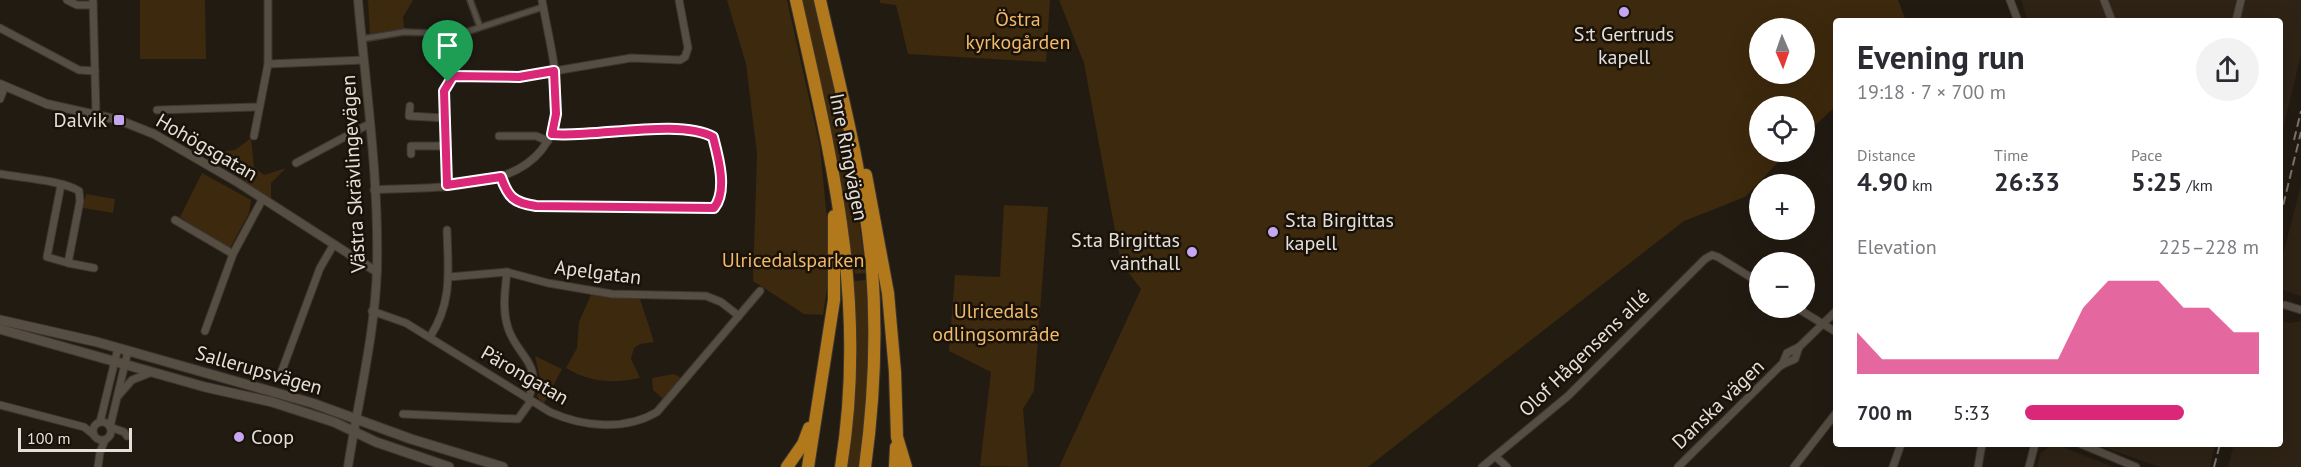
<!DOCTYPE html>
<meta charset="utf-8">
<style>
body{margin:0;font-family:"PT Sans",sans-serif;background:#f2f2f3;color:#2b2b33;height:100vh;display:flex;flex-direction:column;font-size:22px;white-space:nowrap}
*{box-sizing:border-box;margin:0}
p{font-size:20px;color:#7c7c81}
.icon{flex:none;width:33px;height:33px;fill:none;stroke:currentColor;stroke-width:2;stroke-linecap:round;stroke-linejoin:round}
.map{position:relative;flex:1;overflow:hidden}
.side{position:absolute;left:1833px;top:18px;width:450px;height:429px;display:flex;flex-direction:column;background:#fff;border-radius:6px;box-shadow:0 6px 24px #0002}
.side>*{flex:none}
.needle{width:39px;rotate:178deg}
.buttons{position:absolute;left:1749px;top:18px;display:grid;gap:12px}
.buttons a{display:grid;place-items:center;width:66px;height:66px;border-radius:50%;background:#fff;box-shadow:0 6px 24px #0002;font-size:30px}
.scale{position:absolute;left:18px;bottom:15px;width:114px;box-sizing:border-box;padding-left:6px;border:3px solid #e4dfd9;border-top:0;font-size:16px;line-height:21px;white-space:nowrap;color:#e4dfd9;-webkit-text-stroke:4px #191209;paint-order:stroke}
.pin{position:absolute;display:grid;place-items:center;width:51px;height:51px;color:#fff;margin:-62px -26px;border-radius:50% 50% 50% 0;rotate:-45deg;box-shadow:0 0 6px #0007}
.pin .icon{rotate:45deg}
.round{display:grid;place-items:center;flex:none;width:63px;height:63px;border-radius:32px;background:#f2f2f3}
.summary{display:flex;align-items:center;justify-content:space-between;height:102px;padding:0 24px}
h1{font-size:33px;font-weight:800;line-height:45px}
.metrics{display:grid;grid-template-columns:repeat(3,1fr);gap:9px;height:102px;padding:6px 24px}
.metrics div{display:grid;align-content:center}
.metrics b{font-size:26px;font-weight:800}
.metrics small{font-size:16px;font-weight:400}
.metrics p{font-size:16px}
.chart{height:168px;padding:12px 24px}
.chart p{display:flex;justify-content:space-between}
.chart svg{width:100%;height:108px;margin-top:6px;fill:#db2777;opacity:.7}
ul{padding:0 24px;list-style:none;font-size:20px}
li{display:grid;grid-template-columns:96px 72px 1fr;align-items:center;height:45px}
li i{height:15px;border-radius:8px;background:#db2777}
.map>svg:first-child{display:block}
.built{fill:#2e2315}
.green{fill:#3d290d;fill-rule:evenodd}
.lines{fill:none;stroke-linecap:round;stroke-linejoin:round}
.pedestrian-casing{stroke:#3c3631;stroke-width:8}
.minor-casing{stroke:#3c3631;stroke-width:9}
.tertiary-casing{stroke:#3c3631;stroke-width:10}
.secondary-casing{stroke:#3c3631;stroke-width:11}
.motorway-casing{stroke:#3c3631;stroke-width:14}
.pedestrian{stroke:#564d43;stroke-width:5}
.minor{stroke:#564d43;stroke-width:7}
.tertiary{stroke:#564d43;stroke-width:8}
.secondary{stroke:#564d43;stroke-width:9}
.motorway{stroke:#b2791c;stroke-width:12}
.rail{stroke:#7a746d;stroke-width:2;stroke-dasharray:9 4.5;stroke-linecap:butt}
.route-casing{stroke:#fff;stroke-width:12}
.route{stroke:#db2777;stroke-width:8}
.poi-dot{fill:#c6a6f0;stroke:#191209;stroke-width:2}
.labels{text-anchor:middle;stroke-width:5;stroke-linejoin:round;paint-order:stroke}
.park-label{font-size:20px;fill:#f3b96a;stroke:#191209}
.poi-label{font-size:20px;fill:#e4dfd9;stroke:#191209;text-anchor:end}
.street-label{font-size:20px;fill:#e4dfd9;stroke:#191209}
</style>
<div class="map">
<svg width="2301" height="467" viewBox="0 0 2301 467">
<rect width="100%" height="100%" fill="#221b12"/>
<g class="built">
<polygon points="2021,0 2301,0 2301,55 2280,141 2280,21 2028,21"/>
<polygon points="2301,185 2301,296 2280,289 2280,266"/>
<polygon points="2280,320 2289,323 2301,321 2301,467 2228,467 2234,444 2280,444"/>
<polygon points="2094,444 2215,444 2210,467 2160,467"/>
<polygon points="2050,446 2063,447 2113,467 2037,467 2041,453"/>
</g>
<g class="green">
<polygon points="140,0 205,0 206,59 140,59"/>
<polygon points="368,0 413,0 403,17 404,28 370,34"/>
<polygon points="727,0 787,0 820,147 831,261 823,315 804,314 753,281 757,154 746,64"/>
<polygon points="802,0 814,0 852,170 866,273 855,274 834,143"/>
<polygon points="880,0 1050,0 1046,62 908,54 896,5 880,3"/>
<path d="M1059,0H1898L1906,21H1836V106L1805,135L1804,106H1760V152H1788L1745,197L1684,221L1368,467H1059L1141,289L1121,263L1084,63ZM1760,28H1804V74H1760Z"/>
<polygon points="251,138 254,167 264,175 286,168 271,183 271,199 205,153 235,150"/>
<polygon points="202,173 251,200 249,213 229,250 180,217"/>
<polygon points="86,194 115,199 113,213 83,208"/>
<polygon points="1004,205 1048,207 1034,391 1023,409 1028,467 980,466 991,372 949,351 955,275 1000,277"/>
<path d="M866,280C870,343 868,405 858,467H846L856,369L854,281Z"/>
<path d="M591,295L640,299L654,342L640,344L634,348L631,359L640,378C613,384 589,382 566,368L577,348L579,322Z"/>
<polygon points="535,356 562,369 543,405 537,396 540,378"/>
<polygon points="674,374 681,378 663,399 653,390 652,378"/>
</g>
<g class="lines">
<g class="pedestrian-casing">
<g id="pedestrian">
<polyline points="470,0 480,27"/>
<polyline points="362,39 404,32 460,34 543,7"/>
</g>
</g>
<g class="minor-casing">
<g id="minor">
<polyline points="67,0 77,5 93,5"/>
<polyline points="93,0 96,114"/>
<polyline points="2010,0 2018,21"/>
<polyline points="2104,0 2112,21"/>
<polyline points="2236,21 2241,0"/>
<polyline points="0,28 79,70 95,71"/>
<polyline points="268,64 364,60"/>
<polyline points="0,99 5,86"/>
<polyline points="410,106 409,116 445,118"/>
<polyline points="157,110 259,107"/>
<polyline points="254,136 268,64 268,0"/>
<polyline points="499,136 536,136 548,141"/>
<polyline points="411,154 411,146 446,146"/>
<polyline points="296,163 369,124"/>
<path d="M0,174C22,178 61,180 79,191L80,201L68,263L47,257L61,185"/>
<path d="M501,177L507,195L515,202L536,206L617,205L708,208H714C728,191 718,155 713,137C681,118 593,138 552,134"/>
<polyline points="447,185 444,91 453,76 519,77 631,58 680,60 685,57 688,48 679,0"/>
<path d="M374,190C435,186 546,196 556,114C560,77 548,36 542,0"/>
<polyline points="175,220 233,254"/>
<polyline points="68,263 94,268"/>
<path d="M507,272C505,291 502,309 508,328C518,358 544,363 528,399"/>
<polyline points="449,277 507,272 548,283 612,294 706,296 721,302 739,316"/>
<polyline points="2285,305 2301,310"/>
<polyline points="1797,308 1836,332"/>
<path d="M372,311L406,323L550,412C583,427 625,431 657,412L760,291"/>
<polyline points="205,331 233,254 262,200"/>
<path d="M430,337C453,301 448,271 447,230"/>
<polyline points="1782,365 1787,353 1799,347 1836,311"/>
<polyline points="281,373 320,268 334,244"/>
<polyline points="118,396 132,380 152,372"/>
<polyline points="0,405 84,427 93,434"/>
<polyline points="403,414 518,419 531,401"/>
<circle cx="102" cy="431" r="9"/>
<polyline points="100,422 118,348"/>
<polyline points="127,436 124,432 110,427 128,351"/>
<polyline points="2081,444 2136,467"/>
<polyline points="1495,456 1507,467"/>
<polyline points="98,467 100,452 105,440"/>
<polyline points="1482,467 1568,396 1705,259 1712,255 1718,257 1760,283"/>
<polyline points="1678,467 1781,365 1795,359 1799,347"/>
<polyline points="1794,467 1836,413"/>
<polyline points="1893,467 1901,444"/>
<polyline points="1978,467 1982,444"/>
<polyline points="2029,467 2035,444"/>
</g>
</g>
<g class="tertiary-casing">
<g id="tertiary">
<polyline points="0,84 47,104 119,120 154,134 237,182 377,272"/>
<path d="M348,467C358,401 375,335 377,268C379,179 366,89 358,0"/>
</g>
</g>
<g class="secondary-casing">
<g id="secondary">
<polyline points="0,320 97,342 312,403 411,439 503,467"/>
<polyline points="0,329 205,387 272,402 334,422 376,442 449,467"/>
</g>
</g>
<g class="motorway-casing">
<g id="motorway">
<path d="M796,0C832,161 868,301 841,467"/>
<path d="M820,0C840,88 864,177 872,268C877,334 874,401 865,467"/>
<polyline points="866,175 888,293 895,372 897,437 906,467"/>
<polyline points="787,467 803,444 809,428"/>
<polyline points="808,467 834,300 834,216"/>
<polyline points="895,467 896,447"/>
</g>
</g>
<use href="#pedestrian" class="pedestrian"/>
<use href="#minor" class="minor"/>
<use href="#tertiary" class="tertiary"/>
<use href="#secondary" class="secondary"/>
<use href="#motorway" class="motorway"/>
<g class="rail">
<polyline points="2294,140 2301,111"/>
<polyline points="2280,218 2301,132"/>
<polyline points="2214,467 2220,444"/>
</g>
</g>
<g class="lines">
<g class="route-casing">
<path id="route" d="M554,71L556,114L552,134C594,138 680,118 713,137C718,156 728,191 714,208L536,206C514,203 508,197 501,177L447,185L444,91L453,76L519,77Z"/>
</g>
<use href="#route" class="route"/>
</g>
<g class="poi-dot">
<circle cx="1624" cy="12" r="6"/>
<rect x="113" y="114" width="12" height="12" rx="3"/>
<circle cx="1273" cy="232" r="6"/>
<circle cx="1192" cy="252" r="6"/>
<circle cx="239" cy="437" r="6"/>
</g>
<g class="labels">
<g class="park-label">
<text x="1018" y="26">Östra<tspan x="1018" dy="23">kyrkogården</tspan></text>
<text x="793" y="267">Ulricedalsparken</text>
<text x="996" y="318">Ulricedals<tspan x="996" dy="23">odlingsområde</tspan></text>
</g>
<g class="poi-label">
<text x="1624" y="41" text-anchor="middle">S:t Gertruds<tspan x="1624" dy="23">kapell</tspan></text>
<text x="107" y="127">Dalvik</text>
<text x="1285" y="227" text-anchor="start">S:ta Birgittas<tspan x="1285" dy="23">kapell</tspan></text>
<text x="1180" y="247">S:ta Birgittas<tspan x="1180" dy="23">vänthall</tspan></text>
<text x="251" y="444" text-anchor="start">Coop</text>
</g>
<g class="street-label">
<text transform="translate(207 147) rotate(30)" y="7">Hohögsgatan</text>
<text transform="translate(849 157) rotate(79)" y="7">Inre Ringvägen</text>
<text transform="translate(353 174) rotate(-93)" y="7">Västra Skrävlingevägen</text>
<text transform="translate(598 272) rotate(7)" y="7">Apelgatan</text>
<text transform="translate(1584 353) rotate(-44)" y="7">Olof Hågensens allé</text>
<text transform="translate(259 370) rotate(16)" y="7">Sallerupsvägen</text>
<text transform="translate(525 375) rotate(30)" y="7">Pärongatan</text>
<text transform="translate(1718 404) rotate(-44)" y="7">Danska vägen</text>
</g>
</g>
</svg>
<div class="buttons">
<a><svg class="needle" viewBox="-14 -14 28 28"><path d="M0-13l5 13h-10z" fill="#e53935"/><path d="M0 13l5-13h-10z" fill="#7c7c81"/></svg></a>
<a><svg class="icon" aria-label="locate" viewBox="0 0 24 24"><circle cx="12" cy="12" r="6"/><path d="M12 2v4M12 18v4M2 12h4M18 12h4"/></svg></a>
<a>+</a>
<a>−</a>
</div>
<div class="scale">100 m</div>
<div class="pin" style="left:448px;top:82px;background:#1e9e55"><svg class="icon" aria-label="arrive" viewBox="0 0 24 24"><path d="M6 21V4h12l-3 4 3 4H6"/></svg></div>
<section class="side">
<div class="summary"><div><h1>Evening run</h1><p>19:18 · 7 × 700 m</p></div><a class="round"><svg class="icon" aria-label="share" viewBox="0 0 24 24"><path d="M12 15V3M7 8l5-5 5 5M5 13v7h14v-7"/></svg></a></div>
<div class="metrics">
<div><p>Distance</p><b>4.90<small> km</small></b></div>
<div><p>Time</p><b>26:33</b></div>
<div><p>Pace</p><b>5:25<small> /km</small></b></div>
</div>
<div class="chart"><p><span>Elevation</span>225–228 m</p>
<svg viewBox="0 0 160 44" preserveAspectRatio="none"><path d="M0 44V27L10 38L20 38L30 38L40 38L50 38L60 38L70 38L80 38L90 17L100 6L110 6L120 6L130 17L140 17L150 27L160 27V44z"/></svg>
</div>
<ul>
<li><b>700 m</b>5:33<i style="width:68%"></i></li>
</ul>
</section>
</div>
